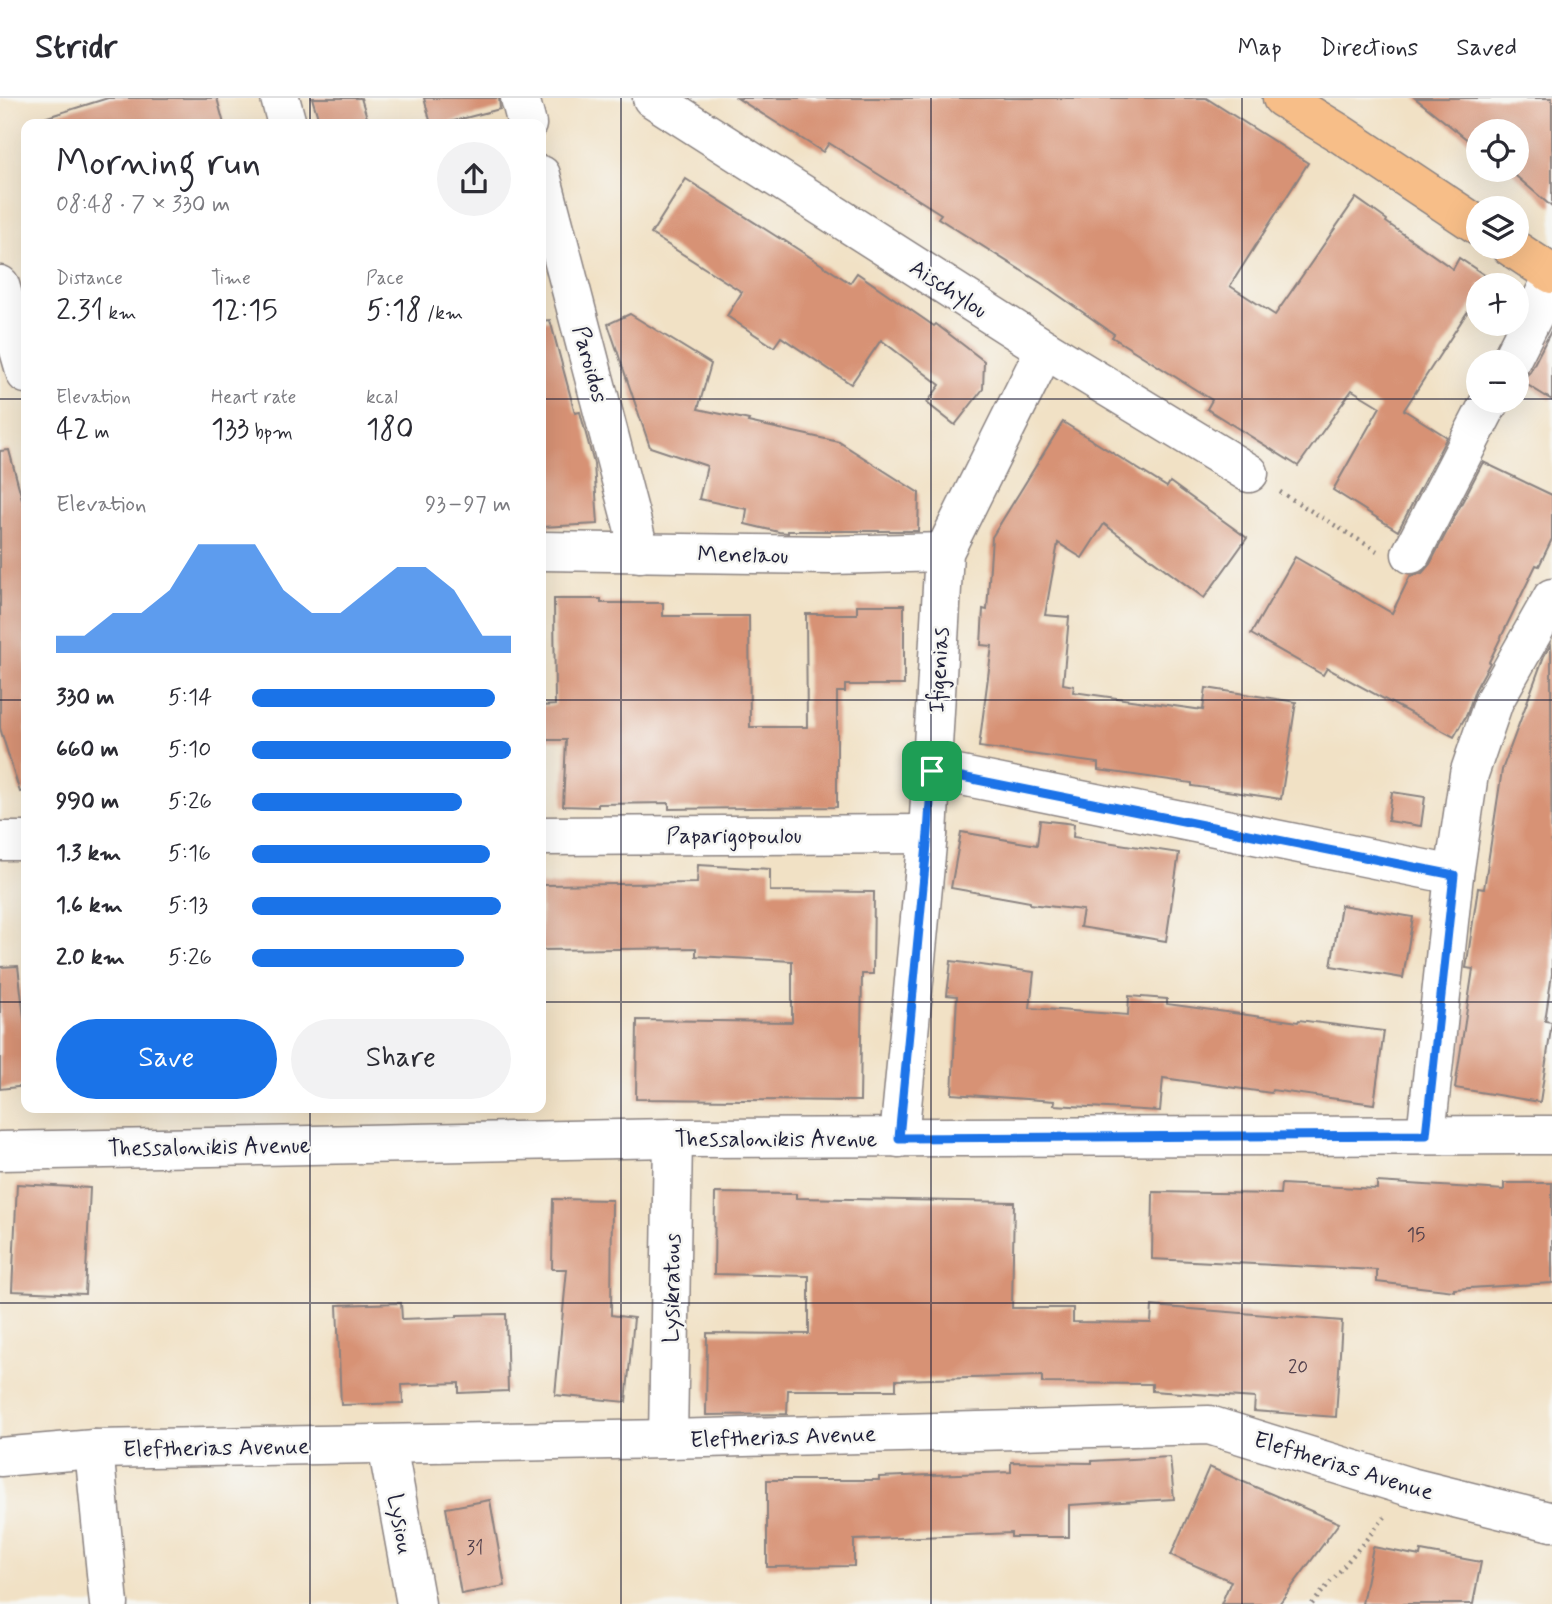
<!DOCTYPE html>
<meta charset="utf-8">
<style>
body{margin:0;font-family:Mynerve,sans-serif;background:#f2f2f3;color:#2b2b33;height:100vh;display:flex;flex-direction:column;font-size:26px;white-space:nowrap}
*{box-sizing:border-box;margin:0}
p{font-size:23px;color:#7c7c81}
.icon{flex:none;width:38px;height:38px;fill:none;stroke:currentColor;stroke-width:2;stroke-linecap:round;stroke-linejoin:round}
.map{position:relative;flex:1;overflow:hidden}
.details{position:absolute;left:21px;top:21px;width:525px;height:994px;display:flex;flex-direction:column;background:#fff;border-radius:14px;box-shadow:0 7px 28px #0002}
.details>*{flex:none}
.buttons{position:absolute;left:1466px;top:21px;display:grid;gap:14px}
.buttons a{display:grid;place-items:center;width:63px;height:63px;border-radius:50%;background:#fff;box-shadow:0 7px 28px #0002;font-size:35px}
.pin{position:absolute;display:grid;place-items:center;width:60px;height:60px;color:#fff;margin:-30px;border-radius:14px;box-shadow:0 4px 10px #0006}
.round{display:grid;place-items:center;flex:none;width:74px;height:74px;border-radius:37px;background:#f2f2f3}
.headline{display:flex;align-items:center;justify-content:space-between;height:119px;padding:0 35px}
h1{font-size:38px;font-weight:600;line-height:52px}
.stats{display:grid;grid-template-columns:repeat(3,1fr);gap:10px;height:119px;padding:7px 35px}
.stats div{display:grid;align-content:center}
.stats b{font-size:30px;font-weight:600}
.stats small{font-size:19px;font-weight:400}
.stats p{font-size:19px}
.chart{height:196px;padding:14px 35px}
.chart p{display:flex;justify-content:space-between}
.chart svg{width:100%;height:126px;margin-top:7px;fill:#1a73e8;opacity:.7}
.button{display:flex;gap:14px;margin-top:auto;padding:14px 35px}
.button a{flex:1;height:80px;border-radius:42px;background:#1a73e8;color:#fff;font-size:28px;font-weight:600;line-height:80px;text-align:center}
.button a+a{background:#f2f2f3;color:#2b2b33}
ul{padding:0 35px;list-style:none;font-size:23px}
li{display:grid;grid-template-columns:112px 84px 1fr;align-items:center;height:52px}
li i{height:18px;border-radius:9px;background:#1a73e8}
header{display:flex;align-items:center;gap:42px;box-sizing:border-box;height:98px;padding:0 35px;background:#fff;border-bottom:2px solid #e1e1e2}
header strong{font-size:33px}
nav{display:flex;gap:38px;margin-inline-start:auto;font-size:24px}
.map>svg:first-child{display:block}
.building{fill:#d79275}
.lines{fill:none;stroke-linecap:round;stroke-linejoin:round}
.minor-casing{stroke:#8a8280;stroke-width:41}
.major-casing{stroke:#8a8280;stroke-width:41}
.path{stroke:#8a8280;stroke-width:4.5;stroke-dasharray:2 5;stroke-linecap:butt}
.minor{stroke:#fff;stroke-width:38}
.major{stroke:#f7be88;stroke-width:38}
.route-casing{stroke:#fff;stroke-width:14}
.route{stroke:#1a73e8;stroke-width:9}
.grid{fill:none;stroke:#22223b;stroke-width:2;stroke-opacity:0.55}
.labels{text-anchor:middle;stroke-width:5;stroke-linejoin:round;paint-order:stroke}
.number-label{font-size:19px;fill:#4f3e4a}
.street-label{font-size:23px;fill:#22223b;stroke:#f6f6f2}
</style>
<header>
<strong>Stridr</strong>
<nav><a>Map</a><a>Directions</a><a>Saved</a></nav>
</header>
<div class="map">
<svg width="1552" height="1506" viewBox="0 0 1552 1506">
<rect width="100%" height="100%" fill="#f6f6f2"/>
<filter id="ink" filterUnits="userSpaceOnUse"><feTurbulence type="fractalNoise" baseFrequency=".0143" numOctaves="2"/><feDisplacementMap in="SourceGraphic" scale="14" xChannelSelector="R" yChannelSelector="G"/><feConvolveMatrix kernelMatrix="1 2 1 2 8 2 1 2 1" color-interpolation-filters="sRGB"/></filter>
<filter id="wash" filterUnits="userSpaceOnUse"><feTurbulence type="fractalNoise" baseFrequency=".00686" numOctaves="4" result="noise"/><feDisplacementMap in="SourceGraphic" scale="28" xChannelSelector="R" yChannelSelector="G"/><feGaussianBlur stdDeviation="1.57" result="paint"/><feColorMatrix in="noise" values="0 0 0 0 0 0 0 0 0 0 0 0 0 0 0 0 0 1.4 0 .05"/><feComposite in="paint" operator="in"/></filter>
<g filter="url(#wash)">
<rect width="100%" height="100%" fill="#f1e1c5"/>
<g id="blocks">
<g class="building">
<polygon points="108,0 217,0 224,26 45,26 44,20"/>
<polygon points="312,0 361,0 369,26 320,26"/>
<polygon points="424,0 499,0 500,11 442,26 431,26"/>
<polygon points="737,0 1206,0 1308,65 1230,188 1275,217 1356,100 1387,122 1386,124 1453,171 1459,160 1489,180 1484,187 1479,187 1479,196 1404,312 1447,339 1398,433 1333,392 1380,309 1352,292 1298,368 1207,311 1212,302 1112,239 1114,236 1041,185 938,120 941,116 829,45 823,54"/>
<polygon points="1415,0 1552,0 1552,109 1509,72 1517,72 1517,33 1479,33 1479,51"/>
<polygon points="686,81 779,140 779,139 850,185 857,175 934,228 936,226 984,263 983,291 955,327 927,305 940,287 881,242 851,286 781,239 774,249 727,218 742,194 651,136"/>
<polygon points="630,216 711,266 698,311 749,322 748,324 839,344 919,395 918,433 788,433 788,435 779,434 745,426 747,411 699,401 707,368 650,349 608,226"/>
<polygon points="550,222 575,315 580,314 594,366 598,426 541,429 541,223"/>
<polygon points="1552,231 1552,302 1521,283 1530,274"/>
<polygon points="1063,324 1167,389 1170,384 1247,440 1204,500 1104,426 1082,460 1058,445 1045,517 1069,519 1063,586 1074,588 1073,594 1203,612 1206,590 1296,604 1281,701 1192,688 1192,685 1098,672 1098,665 979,649 992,548 981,547 983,511 987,512 992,439"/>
<polygon points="9,352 26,416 26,693 20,694 0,630 0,353"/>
<polygon points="1483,364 1552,397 1552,441 1539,468 1536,467 1489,564 1490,565 1475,592 1467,616 1454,639 1327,570 1323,577 1251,536 1295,459 1392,515 1410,478 1422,475 1430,466"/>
<polygon points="554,501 601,501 601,505 663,505 663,518 749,518 750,629 807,629 806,516 857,516 857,507 904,507 904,587 845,587 845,594 837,594 837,709 669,711 669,705 598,706 598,709 563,708 566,642 541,642 541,608 555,607"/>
<polygon points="1551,546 1552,876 1545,923 1552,924 1540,1004 1455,990 1473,871 1466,870 1467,864 1478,790 1484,791 1502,672 1544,558"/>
<polygon points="1392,694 1425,699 1421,728 1388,723"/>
<polygon points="1040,722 1074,726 1073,739 1179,755 1166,843 1080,829 1083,812 1030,806 1030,804 951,790 961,734 1037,747"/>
<polygon points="698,767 770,771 770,793 874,794 873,876 862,876 860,1003 636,1001 637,922 792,924 792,863 696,858 696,850 541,852 541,787 697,785"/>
<polygon points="1341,807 1413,819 1403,880 1331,868"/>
<polygon points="951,863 1034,874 1030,910 1128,917 1129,898 1167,901 1167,906 1298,924 1299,922 1384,933 1374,1006 1272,992 1271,995 1163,980 1160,1013 1054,1007 1055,1003 952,996 957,898 947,897"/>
<polygon points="18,868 26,938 26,988 0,991 0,869"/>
<polygon points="1377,1084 1504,1092 1504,1085 1552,1085 1552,1185 1454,1191 1454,1193 1377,1184 1377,1172 1152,1161 1153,1094 1280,1096 1281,1086 1377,1091"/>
<polygon points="17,1086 90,1090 85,1196 12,1193"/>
<polygon points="715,1095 796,1096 796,1100 1014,1104 1012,1210 1073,1210 1073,1224 1151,1225 1152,1208 1342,1223 1336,1319 1254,1313 1255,1300 1152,1293 1152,1286 1042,1285 1042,1278 896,1282 896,1292 788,1292 787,1316 706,1317 707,1235 809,1236 809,1178 714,1176"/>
<polygon points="553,1101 612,1102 611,1217 634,1220 626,1304 555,1297 567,1171 552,1171"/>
<polygon points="401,1205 402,1221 457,1219 457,1217 506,1216 508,1293 459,1295 459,1285 402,1287 403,1305 341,1307 337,1207"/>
<polygon points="1170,1359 1174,1401 1069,1407 1069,1439 1011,1439 1011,1435 854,1442 854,1468 767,1469 767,1382 879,1382 879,1379 1011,1374 1011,1364 1092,1365 1092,1363"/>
<polygon points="1209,1369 1339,1425 1279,1506 1221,1506 1231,1483 1171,1457"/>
<polygon points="490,1402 505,1488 461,1496 446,1410"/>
<polygon points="1373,1449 1420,1458 1421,1453 1481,1464 1473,1506 1362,1506"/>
</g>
</g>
</g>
<g filter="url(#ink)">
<use href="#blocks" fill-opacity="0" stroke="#8a8280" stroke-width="2"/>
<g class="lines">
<g class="minor-casing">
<g id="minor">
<polyline points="280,0 287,26"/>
<polyline points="520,0 527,26"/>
<polyline points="652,0 1045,251 1249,375"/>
<polyline points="541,77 640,455"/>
<polyline points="0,187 26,276"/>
<polyline points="1510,264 1552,181"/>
<polyline points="541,453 832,457 944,454"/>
<polyline points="1411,456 1490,303"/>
<polyline points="932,672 1454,777"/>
<polyline points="541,738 928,736"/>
<polyline points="0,743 26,743"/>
<polyline points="1426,1037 1454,777 1469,676 1494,603 1552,500"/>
<polyline points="899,1040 928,736 944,454 1045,251"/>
<polyline points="0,1053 673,1040 1552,1037"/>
<polyline points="668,1341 673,1040"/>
<polyline points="387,1347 416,1506"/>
<polyline points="94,1351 109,1506"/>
<polyline points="0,1359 94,1351 668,1341 1209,1327 1410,1389 1552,1424"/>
</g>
</g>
<g class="major-casing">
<g id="major">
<polyline points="1282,0 1339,35 1479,128"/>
<polyline points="1511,149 1552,176"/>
</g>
</g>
<g class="path">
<polyline points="1280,394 1377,453"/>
<polyline points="1312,1506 1385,1419"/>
</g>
<use href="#minor" class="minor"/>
<use href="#major" class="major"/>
</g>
</g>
<g class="lines" filter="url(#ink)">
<g class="route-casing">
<polygon id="route" points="932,673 1454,777 1426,1037 899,1040 928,736"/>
</g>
<use href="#route" class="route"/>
</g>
<path class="grid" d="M310,0V26M621,0V1506M931,0V1506M1242,0V1506M0,301H26M541,301H1479M1517,301H1552M0,602H26M541,602H1552M0,904H26M541,904H1552M310,1010V1506M0,1205H1552"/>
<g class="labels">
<g class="number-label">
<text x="1416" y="1143">15</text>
<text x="1298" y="1275">20</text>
<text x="475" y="1456">31</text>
</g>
<g class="street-label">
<text transform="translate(949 190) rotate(33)" y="8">Aischylou</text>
<text transform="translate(591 266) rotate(75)" y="8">Paroidos</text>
<text transform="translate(743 456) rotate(1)" y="8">Menelaou</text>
<text transform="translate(938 572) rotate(-87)" y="8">Ifigenias</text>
<text x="734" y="745">Paparigopoulou</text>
<text x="776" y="1048">Thessalonikis Avenue</text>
<text transform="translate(209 1048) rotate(-1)" y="8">Thessalonikis Avenue</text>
<text transform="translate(671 1190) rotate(-89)" y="8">Lysikratous</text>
<text transform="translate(783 1338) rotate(-2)" y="8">Eleftherias Avenue</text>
<text transform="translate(216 1349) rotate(-1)" y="8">Eleftherias Avenue</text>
<text transform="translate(1344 1367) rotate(17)" y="8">Eleftherias Avenue</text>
<text transform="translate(401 1426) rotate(80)" y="8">Lysiou</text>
</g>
</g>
</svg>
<div class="buttons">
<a><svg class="icon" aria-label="locate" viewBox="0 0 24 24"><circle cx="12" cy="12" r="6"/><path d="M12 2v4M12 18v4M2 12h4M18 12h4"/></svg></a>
<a><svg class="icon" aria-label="layers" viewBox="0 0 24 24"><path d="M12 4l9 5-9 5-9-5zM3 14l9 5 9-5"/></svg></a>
<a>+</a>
<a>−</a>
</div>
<div class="pin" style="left:932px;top:673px;background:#1e9e55"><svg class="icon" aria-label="arrive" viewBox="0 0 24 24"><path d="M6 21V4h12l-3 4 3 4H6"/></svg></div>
<section class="details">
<div class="headline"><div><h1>Morning run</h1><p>08:48 · 7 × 330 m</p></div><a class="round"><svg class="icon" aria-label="share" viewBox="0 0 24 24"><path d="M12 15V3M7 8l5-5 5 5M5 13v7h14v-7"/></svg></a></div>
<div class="stats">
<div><p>Distance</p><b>2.31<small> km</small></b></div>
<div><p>Time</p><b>12:15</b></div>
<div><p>Pace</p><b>5:18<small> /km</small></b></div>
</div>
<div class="stats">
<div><p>Elevation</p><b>42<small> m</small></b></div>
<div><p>Heart rate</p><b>133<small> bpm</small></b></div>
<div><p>kcal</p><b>180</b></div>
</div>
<div class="chart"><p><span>Elevation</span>93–97 m</p>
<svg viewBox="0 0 160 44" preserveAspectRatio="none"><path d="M0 44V38L10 38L20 30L30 30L40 22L50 6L60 6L70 6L80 22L90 30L100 30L110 22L120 14L130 14L140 22L150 38L160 38V44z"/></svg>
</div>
<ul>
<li><b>330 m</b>5:14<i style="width:94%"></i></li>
<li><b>660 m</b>5:10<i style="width:100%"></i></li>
<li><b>990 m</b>5:26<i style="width:81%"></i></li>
<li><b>1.3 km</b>5:16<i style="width:92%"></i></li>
<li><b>1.6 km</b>5:13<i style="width:96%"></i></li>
<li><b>2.0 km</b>5:26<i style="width:82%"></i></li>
</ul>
<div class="button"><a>Save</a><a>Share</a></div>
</section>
</div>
